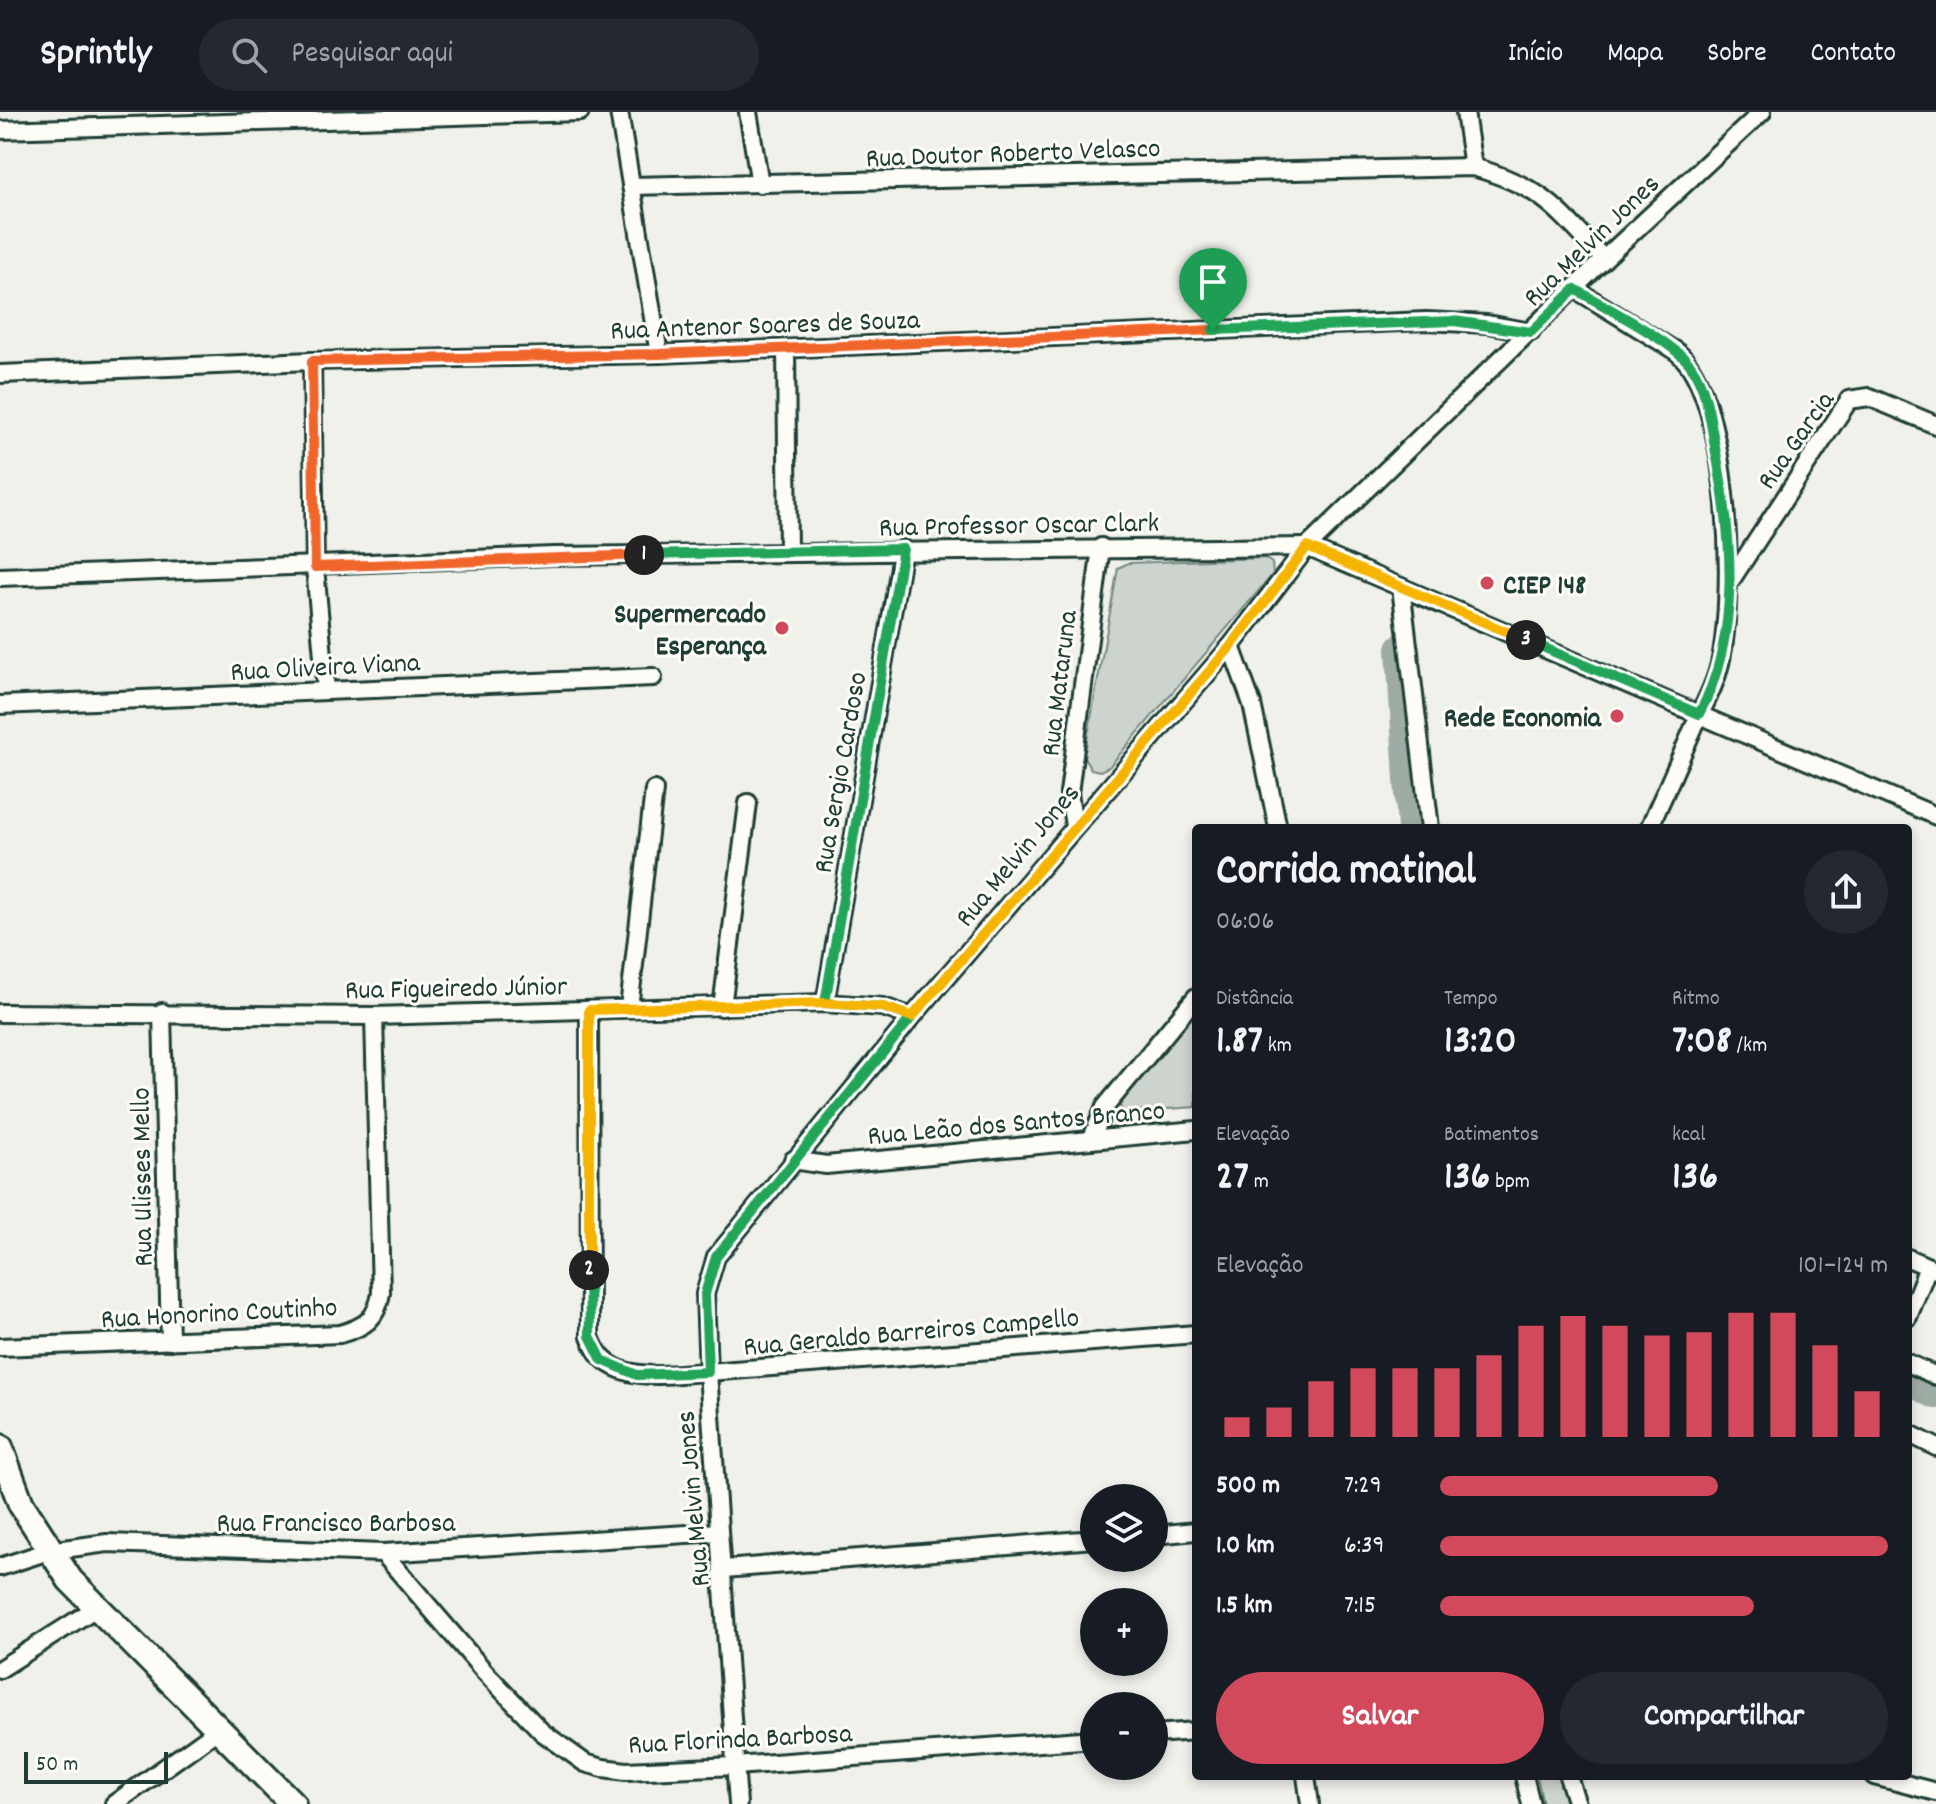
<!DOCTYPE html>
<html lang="pt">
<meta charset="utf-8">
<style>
body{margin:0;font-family:Dekko,sans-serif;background:#242831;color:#f1f3f6;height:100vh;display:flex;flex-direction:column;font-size:30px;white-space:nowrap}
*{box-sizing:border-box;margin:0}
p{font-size:26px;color:#9ea1a6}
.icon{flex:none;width:44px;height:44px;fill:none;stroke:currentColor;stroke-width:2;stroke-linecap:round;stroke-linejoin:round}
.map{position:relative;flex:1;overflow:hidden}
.sheet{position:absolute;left:1192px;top:712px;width:720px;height:956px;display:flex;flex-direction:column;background:#171b24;border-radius:8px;box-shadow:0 4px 12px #0003}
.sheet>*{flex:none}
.buttons{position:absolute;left:1080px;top:1372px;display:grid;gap:16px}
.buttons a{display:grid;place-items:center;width:88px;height:88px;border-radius:50%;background:#171b24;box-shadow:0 4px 12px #0003;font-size:40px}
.scale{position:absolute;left:24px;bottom:20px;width:144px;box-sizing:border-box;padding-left:8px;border:4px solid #1f3d34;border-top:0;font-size:22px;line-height:28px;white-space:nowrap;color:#1f3d34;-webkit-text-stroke:6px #fdfcf7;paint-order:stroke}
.pin{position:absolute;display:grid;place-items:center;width:68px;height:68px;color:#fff;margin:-82px -34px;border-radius:50% 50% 50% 0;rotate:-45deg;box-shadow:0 0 8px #0007}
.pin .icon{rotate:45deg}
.km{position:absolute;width:40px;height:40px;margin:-20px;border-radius:50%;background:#222;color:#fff;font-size:22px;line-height:40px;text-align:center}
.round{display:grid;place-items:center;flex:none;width:84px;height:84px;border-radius:42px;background:#242831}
.head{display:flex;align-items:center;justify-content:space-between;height:136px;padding:0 24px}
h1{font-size:44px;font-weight:700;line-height:60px}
.stats{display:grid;grid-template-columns:repeat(3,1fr);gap:12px;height:136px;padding:8px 24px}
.stats div{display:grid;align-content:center}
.stats b{font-size:40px;font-weight:700}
.stats small{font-size:22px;font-weight:400}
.stats p{font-size:22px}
.chart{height:224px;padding:16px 24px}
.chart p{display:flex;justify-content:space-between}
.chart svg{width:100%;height:144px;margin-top:8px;stroke:#d1495b;stroke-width:6}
.button{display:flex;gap:16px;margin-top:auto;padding:16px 24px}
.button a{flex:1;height:92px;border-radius:48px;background:#d1495b;color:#fff;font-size:32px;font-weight:700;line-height:92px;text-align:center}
.button a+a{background:#242831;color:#f1f3f6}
ul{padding:0 24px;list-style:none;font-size:26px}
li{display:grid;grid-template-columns:128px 96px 1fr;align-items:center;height:60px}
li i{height:20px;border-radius:10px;background:#d1495b}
header{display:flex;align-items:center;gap:48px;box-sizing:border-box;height:112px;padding:0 40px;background:#171b24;border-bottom:2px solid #363941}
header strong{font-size:38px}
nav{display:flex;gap:44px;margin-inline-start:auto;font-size:28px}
.search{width:560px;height:72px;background:#242831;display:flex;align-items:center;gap:20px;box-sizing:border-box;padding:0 28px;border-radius:44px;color:#9ea1a6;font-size:30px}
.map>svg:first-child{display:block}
.green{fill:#cdd3cd;stroke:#768880;stroke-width:2}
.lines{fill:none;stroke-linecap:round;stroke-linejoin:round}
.river{stroke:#9faca4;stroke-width:34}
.street-casing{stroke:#1f3d34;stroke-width:22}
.secondary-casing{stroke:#1f3d34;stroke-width:30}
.street{stroke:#fdfcf7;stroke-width:16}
.secondary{stroke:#fdfcf7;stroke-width:24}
.split-1-casing{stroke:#fff;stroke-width:16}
.split-2-casing{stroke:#fff;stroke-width:16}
.split-3-casing{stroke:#fff;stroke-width:16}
.split-4-casing{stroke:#fff;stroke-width:16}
.split-1{stroke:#f0652b;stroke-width:10}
.split-2{stroke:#22a559;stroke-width:10}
.split-3{stroke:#f5b400;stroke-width:10}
.split-4{stroke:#22a559;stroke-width:10}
.poi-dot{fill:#d1495b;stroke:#fdfcf7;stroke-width:3}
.labels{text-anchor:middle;stroke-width:6;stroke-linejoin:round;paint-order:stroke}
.street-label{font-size:28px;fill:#1f3d34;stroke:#fdfcf7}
.poi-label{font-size:28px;font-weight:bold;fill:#1f3d34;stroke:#fdfcf7;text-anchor:end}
</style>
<header>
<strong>Sprintly</strong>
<div class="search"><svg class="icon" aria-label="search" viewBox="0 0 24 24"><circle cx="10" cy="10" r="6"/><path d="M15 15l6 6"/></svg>Pesquisar aqui</div>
<nav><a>Início</a><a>Mapa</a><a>Sobre</a><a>Contato</a></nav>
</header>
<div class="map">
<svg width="1936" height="1692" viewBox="0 0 1936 1692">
<rect width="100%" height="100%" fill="#f0f1eb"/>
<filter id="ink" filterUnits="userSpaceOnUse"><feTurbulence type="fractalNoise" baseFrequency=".0125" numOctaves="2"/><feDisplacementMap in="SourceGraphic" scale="16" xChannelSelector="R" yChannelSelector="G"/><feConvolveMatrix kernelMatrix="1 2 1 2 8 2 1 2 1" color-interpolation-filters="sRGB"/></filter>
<g filter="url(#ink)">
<g class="green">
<polygon points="1265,446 1272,451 1273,462 1109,655 1100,659 1091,657 1084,645 1118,456 1128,451"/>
<polygon points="1196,899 1196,995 1123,1000 1117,988"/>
<polygon points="1537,1664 1558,1664 1566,1692 1543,1692"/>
</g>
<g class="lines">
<g class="river">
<polyline points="1403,537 1414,716"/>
<polyline points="1908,1265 1936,1280"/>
</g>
<g class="street-casing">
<g id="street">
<polyline points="619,0 659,242"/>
<polyline points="748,0 760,72"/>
<polyline points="1465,0 1473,55"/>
<polyline points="0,18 580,0"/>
<path d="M631,74L1473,55C1543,75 1556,96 1604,147"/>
<path d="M1575,177L1677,240C1731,283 1737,495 1718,559C1713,577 1704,593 1696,610C1681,645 1665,681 1649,716"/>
<polyline points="786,237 788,440"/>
<polyline points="312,249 315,455 326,578"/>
<polyline points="0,262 312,249 659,242 1426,209 1487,212 1531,220"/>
<polyline points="0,465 554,444 1307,435 1936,704"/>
<polyline points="1729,471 1849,288 1869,285 1936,313"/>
<polyline points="1401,475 1430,716"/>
<polyline points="1231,534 1252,592 1278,716"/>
<polyline points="0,593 653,565"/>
<polyline points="1074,714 1069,681 1101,435"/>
<polyline points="825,891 903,437"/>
<polyline points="722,895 748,691"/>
<polyline points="629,896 654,678"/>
<path d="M589,898L590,1224C605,1275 665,1262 708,1260L1196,1222"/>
<polyline points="162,900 170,1229"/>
<polyline points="0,901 374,904 825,891 883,895 912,905"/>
<polyline points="1091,1028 1105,995 1196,885"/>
<polyline points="793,1048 826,1053 1196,1018"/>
<polyline points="1908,1146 1936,1158"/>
<polyline points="1908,1205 1928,1155"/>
<path d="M0,1235L340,1222C365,1215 377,1207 381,1181L374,904"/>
<polyline points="1908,1251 1936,1264"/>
<polyline points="1908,1321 1936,1335"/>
<polyline points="1154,1423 1196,1419"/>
<polyline points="383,1441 484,1559 542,1620 585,1651 603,1656 626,1659 735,1654 1094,1627"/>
<polyline points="0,1455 49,1439 107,1431 383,1441 719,1420"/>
<polyline points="724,1457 1094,1427"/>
<polyline points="0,1557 96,1496"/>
<polyline points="1154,1622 1196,1619"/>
<polyline points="1306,1664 1310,1692"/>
<polyline points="1524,1664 1531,1692"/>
<polyline points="1568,1664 1577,1692"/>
<polyline points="1874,1664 1936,1680"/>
<polyline points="114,1692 219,1617"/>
<polyline points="738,1692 708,1260 705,1182 716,1145 912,905 1231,534 1307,435 1604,147 1762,0"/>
</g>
</g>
<g class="secondary-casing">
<polyline id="secondary" points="0,1335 21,1392 70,1468 293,1692"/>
</g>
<use href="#street" class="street"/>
<use href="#secondary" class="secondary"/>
</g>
</g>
<g class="lines" filter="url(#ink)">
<g class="split-1-casing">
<polyline id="split-1" points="644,443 315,455 312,249 659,242 1213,218"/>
</g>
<g class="split-2-casing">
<polyline id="split-2" points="589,1158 590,1224 602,1248 637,1263 708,1260 705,1182 716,1145 912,905 883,895 825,891 903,437 644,443"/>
</g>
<g class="split-3-casing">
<polyline id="split-3" points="589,1158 589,898 825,891 883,895 912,905 1231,534 1307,435 1526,528"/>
</g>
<g class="split-4-casing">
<path id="split-4" d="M1213,218L1454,209L1531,220L1575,177C1603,194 1674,230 1691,254C1707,277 1710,307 1715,335C1732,421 1742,522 1699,602L1526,528"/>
</g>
<use href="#split-1" class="split-1"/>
<use href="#split-2" class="split-2"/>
<use href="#split-3" class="split-3"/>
<use href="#split-4" class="split-4"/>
</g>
<g class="poi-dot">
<circle cx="1487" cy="471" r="8"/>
<circle cx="782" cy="516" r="8"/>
<circle cx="1617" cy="604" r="8"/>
</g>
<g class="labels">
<g class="street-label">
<text transform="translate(1013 39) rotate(-2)" y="10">Rua Doutor Roberto Velasco</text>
<text transform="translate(1590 127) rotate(-44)" y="10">Rua Melvin Jones</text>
<text transform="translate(765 211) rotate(-2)" y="10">Rua Antenor Soares de Souza</text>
<text transform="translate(1794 327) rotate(-55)" y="10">Rua Garcia</text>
<text transform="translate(1019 411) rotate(-1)" y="10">Rua Professor Oscar Clark</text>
<text transform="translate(325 553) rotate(-3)" y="10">Rua Oliveira Viana</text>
<text transform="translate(1057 571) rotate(-83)" y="10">Rua Mataruna</text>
<text transform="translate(838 660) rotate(-80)" y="10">Rua Sergio Cardoso</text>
<text transform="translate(1016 742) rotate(-50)" y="10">Rua Melvin Jones</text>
<text transform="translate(456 874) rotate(-1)" y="10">Rua Figueiredo Júnior</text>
<text transform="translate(1016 1009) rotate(-5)" y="10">Rua Leão dos Santos Branco</text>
<text transform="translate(140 1065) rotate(-91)" y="10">Rua Ulisses Mello</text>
<text transform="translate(219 1199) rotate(-3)" y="10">Rua Honorino Coutinho</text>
<text transform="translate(911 1218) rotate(-5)" y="10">Rua Geraldo Barreiros Campello</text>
<text transform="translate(691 1387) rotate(-95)" y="10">Rua Melvin Jones</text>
<text x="336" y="1419">Rua Francisco Barbosa</text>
<text transform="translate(740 1625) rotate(-3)" y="10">Rua Florinda Barbosa</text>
</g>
<g class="poi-label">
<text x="1503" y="481" text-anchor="start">CIEP 148</text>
<text x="766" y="510">Supermercado<tspan x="766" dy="32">Esperança</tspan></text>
<text x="1601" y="614">Rede Economia</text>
</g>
</g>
</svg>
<div class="buttons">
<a><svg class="icon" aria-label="layers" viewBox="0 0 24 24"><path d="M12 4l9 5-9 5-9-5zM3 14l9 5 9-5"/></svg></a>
<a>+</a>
<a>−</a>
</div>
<div class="scale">50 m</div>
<div class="pin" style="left:1213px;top:218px;background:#1e9e55"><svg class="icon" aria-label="arrive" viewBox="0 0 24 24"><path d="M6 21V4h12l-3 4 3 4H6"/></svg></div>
<b class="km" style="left:644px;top:443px">1</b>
<b class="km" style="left:589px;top:1158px">2</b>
<b class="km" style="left:1526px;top:528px">3</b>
<section class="sheet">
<div class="head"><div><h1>Corrida matinal</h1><p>06:06</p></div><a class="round"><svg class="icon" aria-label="share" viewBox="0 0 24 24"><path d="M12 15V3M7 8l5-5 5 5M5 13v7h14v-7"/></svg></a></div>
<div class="stats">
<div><p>Distância</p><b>1.87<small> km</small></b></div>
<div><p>Tempo</p><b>13:20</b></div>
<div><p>Ritmo</p><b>7:08<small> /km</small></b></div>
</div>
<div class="stats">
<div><p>Elevação</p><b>27<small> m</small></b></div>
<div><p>Batimentos</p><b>136<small> bpm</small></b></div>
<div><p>kcal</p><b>136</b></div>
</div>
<div class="chart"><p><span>Elevação</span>101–124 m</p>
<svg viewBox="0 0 160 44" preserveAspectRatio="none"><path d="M5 44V38M15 44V35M25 44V27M35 44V23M45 44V23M55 44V23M65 44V19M75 44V10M85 44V7M95 44V10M105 44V13M115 44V12M125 44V6M135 44V6M145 44V16M155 44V30"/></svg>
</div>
<ul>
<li><b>500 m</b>7:29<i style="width:62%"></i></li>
<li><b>1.0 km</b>6:39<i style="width:100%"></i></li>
<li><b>1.5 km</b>7:15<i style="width:70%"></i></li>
</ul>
<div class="button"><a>Salvar</a><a>Compartilhar</a></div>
</section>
</div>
